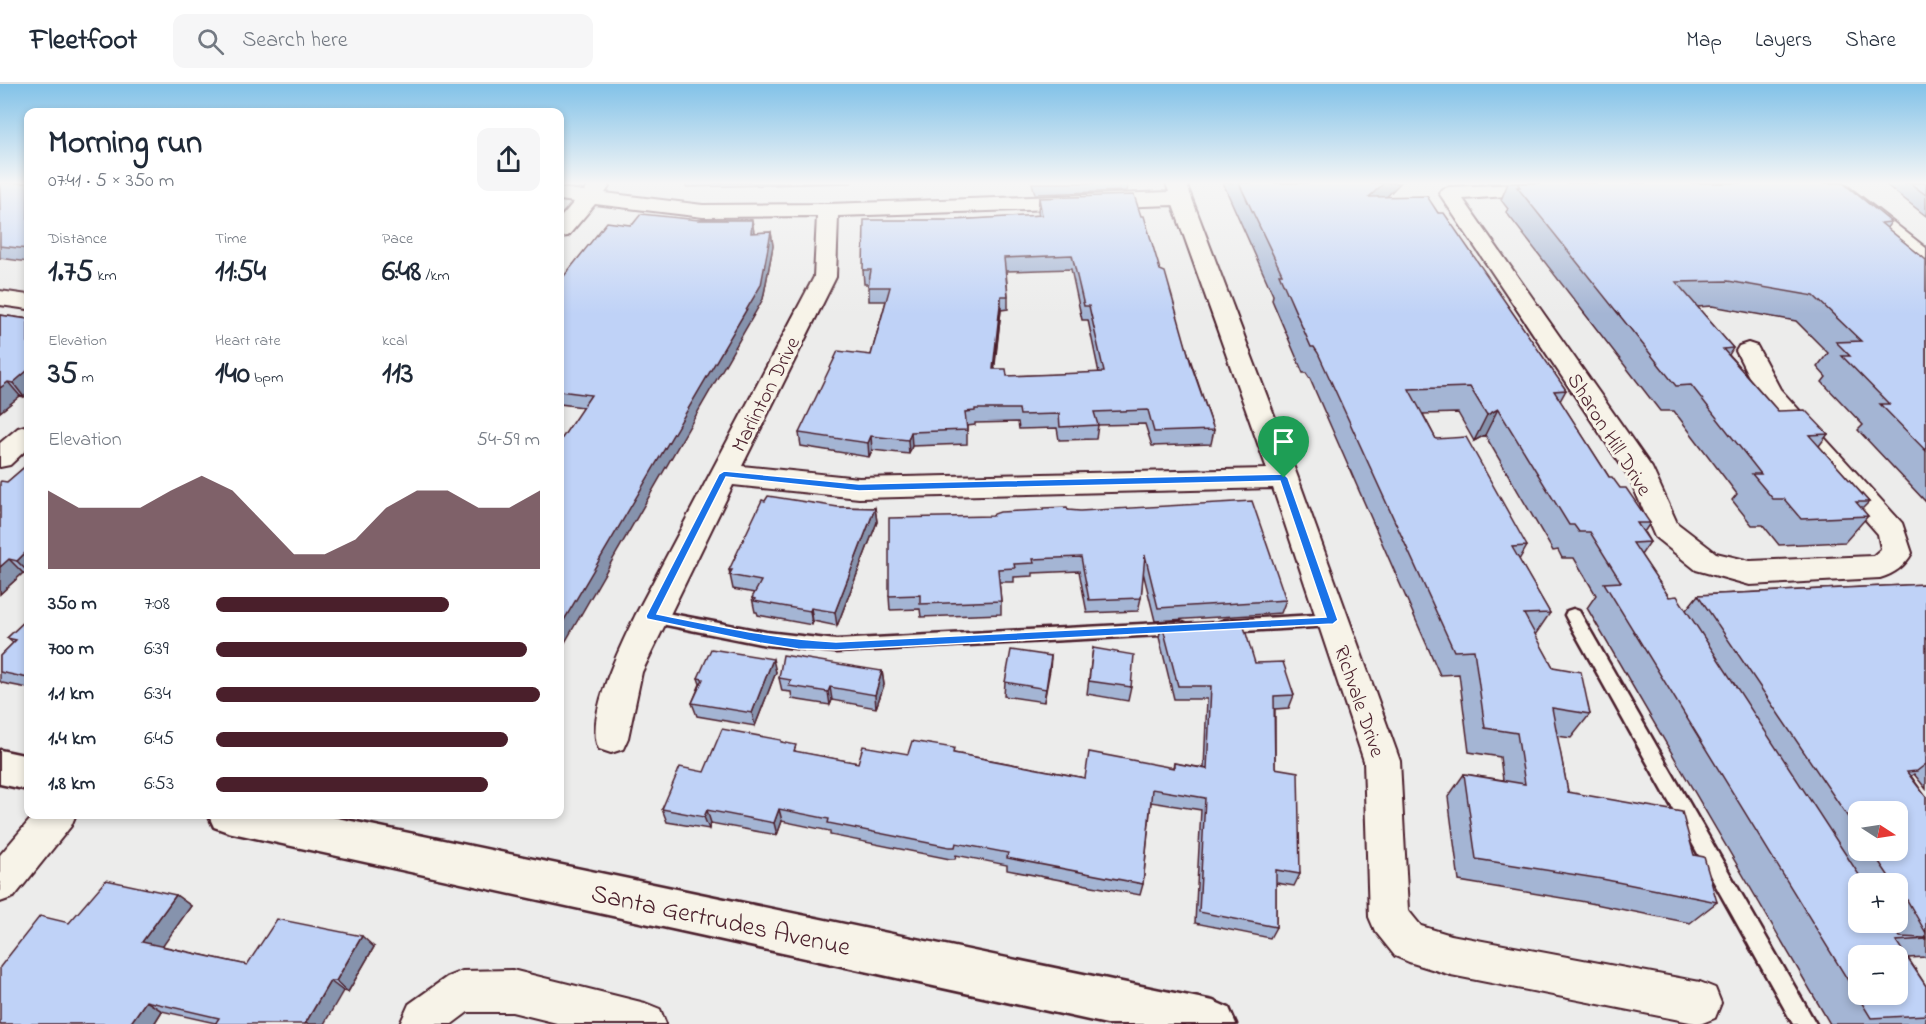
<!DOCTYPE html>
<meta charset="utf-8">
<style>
body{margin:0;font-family:"Indie Flower",sans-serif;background:#f6f6f7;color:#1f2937;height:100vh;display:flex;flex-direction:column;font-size:22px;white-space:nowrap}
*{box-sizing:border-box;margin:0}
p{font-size:20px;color:#747a83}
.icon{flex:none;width:33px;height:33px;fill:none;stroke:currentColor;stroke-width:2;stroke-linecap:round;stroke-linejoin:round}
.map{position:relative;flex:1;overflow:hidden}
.drawer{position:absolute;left:24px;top:24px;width:540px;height:711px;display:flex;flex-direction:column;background:#fff;border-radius:12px;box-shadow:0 3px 9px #0003}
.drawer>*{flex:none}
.needle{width:39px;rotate:102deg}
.fabs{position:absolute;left:1848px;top:717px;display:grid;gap:12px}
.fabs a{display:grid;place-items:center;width:60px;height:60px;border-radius:12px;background:#fff;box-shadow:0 3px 9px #0003;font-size:30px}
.pin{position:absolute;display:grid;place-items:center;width:51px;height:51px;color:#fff;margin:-62px -26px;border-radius:50% 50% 50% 0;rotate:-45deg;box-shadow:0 0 6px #0007}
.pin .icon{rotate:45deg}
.round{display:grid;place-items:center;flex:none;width:63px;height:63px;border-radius:12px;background:#f6f6f7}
.headline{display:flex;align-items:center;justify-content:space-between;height:102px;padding:0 24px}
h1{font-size:33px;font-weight:800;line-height:45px}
.stats{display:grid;grid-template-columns:repeat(3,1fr);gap:9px;height:102px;padding:6px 24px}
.stats div{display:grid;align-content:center}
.stats b{font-size:30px;font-weight:800}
.stats small{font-size:16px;font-weight:400}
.stats p{font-size:16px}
.chart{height:168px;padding:12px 24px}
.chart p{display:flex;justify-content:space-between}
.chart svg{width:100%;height:108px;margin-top:6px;fill:#4a1f2b;opacity:.7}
ul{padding:0 24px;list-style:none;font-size:20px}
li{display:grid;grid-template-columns:96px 72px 1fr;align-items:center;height:45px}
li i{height:15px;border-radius:8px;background:#4a1f2b}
header{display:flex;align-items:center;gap:36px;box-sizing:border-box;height:84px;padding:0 30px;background:#fff;border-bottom:2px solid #e0e1e3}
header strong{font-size:28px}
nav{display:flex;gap:33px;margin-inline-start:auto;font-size:21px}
.search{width:420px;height:54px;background:#f6f6f7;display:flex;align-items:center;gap:15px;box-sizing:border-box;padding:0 21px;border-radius:12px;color:#747a83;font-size:22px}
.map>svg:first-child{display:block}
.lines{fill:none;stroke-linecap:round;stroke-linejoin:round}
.lane-casing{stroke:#4a1f2b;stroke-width:5}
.street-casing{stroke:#4a1f2b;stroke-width:4}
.secondary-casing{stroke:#4a1f2b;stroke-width:5}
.lane{fill:#f7f3e8;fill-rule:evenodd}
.street{fill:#f7f3e8;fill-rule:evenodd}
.secondary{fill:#f7f3e8;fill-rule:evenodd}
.wall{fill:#a4b5d4;stroke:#4a1f2b;stroke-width:1.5;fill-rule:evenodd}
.shaded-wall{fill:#8693ad;stroke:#4a1f2b;stroke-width:1.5}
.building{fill:#bfd2f7;stroke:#4a1f2b;stroke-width:1.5;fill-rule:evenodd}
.route{fill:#1a73e8;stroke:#fff;stroke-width:1.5;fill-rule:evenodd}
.labels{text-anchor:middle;stroke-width:6;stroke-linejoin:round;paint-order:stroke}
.street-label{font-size:21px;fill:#4a1f2b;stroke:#f7f3e8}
.near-street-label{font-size:26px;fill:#4a1f2b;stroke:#f7f3e8}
</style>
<header>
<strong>Fleetfoot</strong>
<div class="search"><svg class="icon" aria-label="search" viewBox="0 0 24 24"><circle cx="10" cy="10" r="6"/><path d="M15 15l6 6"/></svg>Search here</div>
<nav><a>Map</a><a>Layers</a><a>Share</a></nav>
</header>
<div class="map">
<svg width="1926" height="940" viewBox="0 0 1926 940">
<rect width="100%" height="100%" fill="#ececeb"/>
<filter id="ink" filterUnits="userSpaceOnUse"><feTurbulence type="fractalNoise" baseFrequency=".0167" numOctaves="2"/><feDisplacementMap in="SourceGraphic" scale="12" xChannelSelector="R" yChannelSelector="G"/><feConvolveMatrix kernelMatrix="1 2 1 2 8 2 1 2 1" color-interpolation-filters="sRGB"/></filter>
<g filter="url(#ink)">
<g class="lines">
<g class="lane-casing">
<g id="lane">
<polygon points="1573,525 1579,527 1816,940 1793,940 1567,535 1565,531 1567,527"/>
<polygon points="651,526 766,548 836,556 1180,538 1186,540 1188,544 1186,548 1180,550 836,568 766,561 651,538 645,536 643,532 645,528"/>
<polygon points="1333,530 1339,532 1341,536 1339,540 1333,542 1225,548 1219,546 1217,542 1219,538 1225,536"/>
</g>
</g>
<g class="street-casing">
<g id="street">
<path d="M592,99H606L609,103L605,109L703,121L828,120L1169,108L1166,99H1186L1298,394L1400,677L1408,826L1421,842L1451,851L1700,898L1715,904L1721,919L1715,934L1700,940L1451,891L1409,878L1395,872L1375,847L1369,833L1364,677L1273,404L859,414L733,401L642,588L628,654L623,665L611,669L599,665C584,635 621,561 635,532L814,193L817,132L703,133L595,120L568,152L560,153V134L574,118L560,116V104L584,107ZM1173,121L1267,385L859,394L742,382L836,193L838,132Z"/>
<path d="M1545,99L1552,101L1555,105L1552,109L1463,115L1652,384L1677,439L1716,469L1750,477L1873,472L1881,465L1878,450L1760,315L1736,267L1739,262L1748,259L1757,262L1780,305L1902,439L1912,469C1905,482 1894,490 1880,494L1750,501L1696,486L1655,453L1629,393L1439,109L1442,105L1449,103Z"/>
<polygon points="1821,99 1843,99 1926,164 1926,182 1918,180"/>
<polygon points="0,207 28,211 28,225 0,221"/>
<polygon points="28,341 28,364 10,381 0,383 0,359 18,344"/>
<polygon points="35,730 76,730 71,742 14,813 0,818 0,771"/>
<polygon points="512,886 645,919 660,925 666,940 561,940 512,928 468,928 452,940 400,940 409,920 447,893 462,887"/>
</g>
</g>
<g class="secondary-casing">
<g id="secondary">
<polygon points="0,666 28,672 28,706 0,700"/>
<polygon points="208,730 318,730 1213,917 1229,924 1236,940 1107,940 228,748 214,743"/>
</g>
</g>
<use href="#lane" class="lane"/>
<use href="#street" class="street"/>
<use href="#secondary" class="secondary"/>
</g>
<g class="wall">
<polygon points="0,99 28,99 28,178 0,174"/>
<polygon points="685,99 852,99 686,103"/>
<polygon points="1032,99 1128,99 1127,107 1035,110"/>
<path d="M1223,99H1400L1386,113L1438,129L1566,306L1560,317L1609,393L1650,439L1644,448L1650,458L1641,471L1669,513L1686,526L1698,511L1926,500V705L1914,690L1911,692L1926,713V873L1908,874L1926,902V938L1923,940H1830L1587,524L1596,511L1574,474H1562L1558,466L1553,467L1485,351L1474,357L1458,329L1423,330L1436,355L1527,462L1519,476L1550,529L1535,551L1553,583L1590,630L1571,654L1557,652L1568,708L1694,771L1717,818L1690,839L1580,817L1459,797L1448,713L1464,690L1503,696L1500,673L1469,668L1459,590L1440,591L1310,295L1306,289H1303L1272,216L1273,211ZM1858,728L1898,766H1858ZM1858,800H1898V838H1858Z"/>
<polygon points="1487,99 1843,99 1891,138 1887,144 1926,176 1926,418 1858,346 1863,341 1822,298 1826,293 1817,283 1828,269 1796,237 1712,222 1697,223 1733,264 1729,271 1778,327 1828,350 1819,362 1869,418 1862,425 1868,432 1845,458 1779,461 1763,441 1752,441 1732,416 1737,410 1674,327 1660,327 1506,128 1508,125 1501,116 1508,99"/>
<polygon points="1884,99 1926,99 1926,132"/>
<path d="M1039,114L1160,186L1214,346L1211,360L1152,362L1145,340L1098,341L1096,355L1059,356L1057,344L1019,345L1018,338L975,339V341L967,342V360L912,362L909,370L872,366L869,373L801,362L799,349L871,271L886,217H869V200H864L863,186L953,136L1039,132L1038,128ZM1071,185L1082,236H1088L1099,289L1007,292L994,285L1001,226L1008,225V212L1006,187Z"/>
<polygon points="699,136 752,136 754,149 771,148 773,162 763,215 583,323 560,320 560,197 630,141"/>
<polygon points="0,231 28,235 28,309 24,313 20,312 0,328"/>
<polygon points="28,380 28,490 23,489 0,510 7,398"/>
<polygon points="838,423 875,424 877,438 837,542 813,537 812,541 758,531 757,528 755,528 752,514 755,509 733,505 729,486"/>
<polygon points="1068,426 1286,516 1281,529 1155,537 1143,488 1141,514 1138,527 1087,529 1079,487 1033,489 1033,492 1014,493 1014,498 999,498 1001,517 1001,530 921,533 920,525 890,526 889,512 993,432"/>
<polygon points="28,534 28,604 2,599 0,597 0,572 13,559 7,554"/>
<polygon points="1162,540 1255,579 1294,611 1289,624 1275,625 1275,684 1300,790 1294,802 1276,799 1276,843 1270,854 1195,839 1201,726 1151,718 1143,800 1140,811 1007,786 1007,781 956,771 955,775 950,775 830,751 830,747 782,737 777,751 711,739 709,745 667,738 662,725 704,688 782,658 797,668 858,679 908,670 954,669 1085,694 1173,683 1174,679 1204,684 1207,615 1174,615 1159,553"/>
<polygon points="1093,564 1131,603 1128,617 1087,610"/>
<polygon points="1051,572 1044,618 1004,612 1005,598"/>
<polygon points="882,587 884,601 876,624 832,616 830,621 792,615 791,608 782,607 779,594"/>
<polygon points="776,588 755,642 697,632 692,619 700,600 698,594"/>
<polygon points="176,811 191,822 162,862 247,881 374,863 348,908 343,907 215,939 162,927 154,940 0,940 69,839"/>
</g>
<g class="shaded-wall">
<polygon points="1384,99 1400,99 1362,138 1369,113"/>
<polygon points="752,136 754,149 751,149"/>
<polygon points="771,148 773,162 763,215 560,567 560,543"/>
<polygon points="1001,212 1001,226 993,299 993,285"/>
<polygon points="28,286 28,309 24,313 13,299"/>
<polygon points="8,298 20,312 0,328 0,304"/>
<polygon points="1498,325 1485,351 1474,357 1487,331"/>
<polygon points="911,348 912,362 909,370 908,356"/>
<polygon points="871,352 872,366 869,373 868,359"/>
<polygon points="875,424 877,438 837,542 835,528"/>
<polygon points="28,466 28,488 17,477"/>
<polygon points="9,475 23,489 0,510 0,483"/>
<polygon points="811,524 813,537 812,541 810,527"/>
<polygon points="1051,572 1050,586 1044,618 1046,605"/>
<polygon points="773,575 776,588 755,642 752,629"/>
<polygon points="882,587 884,601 876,624 875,611"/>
<polygon points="830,603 832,616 830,621 828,608"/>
<polygon points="779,725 782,737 777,751 774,739"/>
<polygon points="707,726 711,739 709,745 704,733"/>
<polygon points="176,811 191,822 158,869 142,858"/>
<polygon points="362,852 374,863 348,908 336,897"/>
<polygon points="330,897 343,907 324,940 305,940"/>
<polygon points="146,917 162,927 154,940 130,940"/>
</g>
<g class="building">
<polygon points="0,99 28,99 28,165 0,162"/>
<path d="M1239,99H1384L1369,113L1427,112L1438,129H1444L1566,306L1554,307L1609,393H1612L1620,404H1626L1650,439H1637L1650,458L1633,459L1669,513L1677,512L1865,800H1858V838H1891L1900,853L1925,854L1926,853V855L1896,857L1926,902V931L1871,934L1604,499L1621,498L1590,448H1579L1574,441H1569L1498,325L1487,331L1470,303L1409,305L1436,355L1466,353L1527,462L1512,463L1550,529L1524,530L1553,583L1581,588L1590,630L1552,624L1568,708L1682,728L1694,771L1704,773L1717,818L1602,795L1476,775L1464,690L1525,700L1517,649L1485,644L1474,566L1454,567L1318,269L1314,263H1311L1279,190H1282ZM1858,872H1898V910H1858Z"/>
<polygon points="1517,99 1843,99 1891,138 1881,139 1926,176 1926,367 1880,320 1889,320 1842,272 1850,272 1836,258 1861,257 1814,212 1728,197 1676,198 1733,264 1723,265 1778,327 1805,326 1828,350 1809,351 1869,418 1856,418 1868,432 1801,435 1784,415 1773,415 1752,390 1761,390 1691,301 1676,302 1517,103 1520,103"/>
<polygon points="1910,99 1926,99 1926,111"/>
<path d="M1134,111L1141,132H1144L1160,186L1165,188L1191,280L1214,346L1154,348L1148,326L1094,328L1098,341L1060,343L1059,330L1020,331L1019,325H975V327L965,328L967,346L911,348L908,356L871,352L868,359L799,349L838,267L871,271L890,203H868L871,186H863L864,136H953L1042,131L1039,114ZM1072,171L1084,222H1089L1104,288L1007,292L1006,285H993L1001,212H1008L1004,174Z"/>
<polygon points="641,130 699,136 752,136 751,149 771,148 761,201 560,543 560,357 591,311 560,307 560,197 607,138 630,141 633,140"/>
<polygon points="0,231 28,235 28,286 13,299 8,298 0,304"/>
<polygon points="28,380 28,466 17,477 9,475 0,483 0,398 1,397 7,398"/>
<polygon points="768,412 838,423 875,424 835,528 811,524 810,527 754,517 755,515 752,514 761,497 729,491 732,486 729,486 762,416 765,417"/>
<polygon points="1252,417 1286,516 1158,524 1145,471 1141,514 1089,516 1081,473 1033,475 1034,479 1014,480 1015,484 998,485 1001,517 920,520 920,511 889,512 889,434 993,432 994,430 1000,428 1043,426 1043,424 1067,423 1068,426 1080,427"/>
<polygon points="1926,500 1926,680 1917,687 1907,688 1926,713 1926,849 1907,816 1898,815 1898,800 1892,800 1892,797 1871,766 1898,766 1898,728 1858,728 1858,748 1698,511"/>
<polygon points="28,534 28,594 0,588 0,572 16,556 7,554"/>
<polygon points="1242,536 1255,579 1283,578 1294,611 1274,612 1275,684 1298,688 1300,790 1276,786 1276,843 1199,828 1205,714 1152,705 1143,800 1007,774 1008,769 956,759 955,763 949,763 828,739 829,735 779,725 774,739 707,726 704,733 662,725 680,683 704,688 722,645 781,656 781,658 796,661 794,667 858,679 863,662 908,670 912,657 954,664 953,669 1085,694 1089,668 1174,684 1174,679 1207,685 1211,602 1178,602 1162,540"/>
<polygon points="1093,564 1134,571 1131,603 1089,597"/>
<polygon points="711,565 773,575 752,629 692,619 703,595 698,594"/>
<polygon points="1011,566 1051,572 1046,605 1005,598"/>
<polygon points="783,571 882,587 875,611 830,603 828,608 789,602 791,596 779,594"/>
<polygon points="106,796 176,811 142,858 247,881 277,835 362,852 336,897 330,897 305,940 215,940 219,934 146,917 130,940 0,940 0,883 40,832 69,839"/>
</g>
</g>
<linearGradient id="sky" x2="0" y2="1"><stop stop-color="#82c2e8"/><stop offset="0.43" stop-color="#f6f6f6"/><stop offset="1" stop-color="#f6f6f6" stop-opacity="0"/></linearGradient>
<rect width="1926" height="230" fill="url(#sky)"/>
<path class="route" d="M724,387L859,400L1284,390L1288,394L1338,536L1333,540L836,566L798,565L760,559L647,535L646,532L719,390ZM726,393L859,407L1280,397L1326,533L836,558C775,555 717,542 657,530Z"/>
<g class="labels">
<g class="street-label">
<text transform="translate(765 310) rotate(-63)" y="7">Marlinton Drive</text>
<text transform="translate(1610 350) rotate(58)" y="7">Sharon Hill Drive</text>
<text transform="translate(1360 617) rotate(71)" y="7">Richvale Drive</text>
</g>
<g class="near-street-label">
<text transform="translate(721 835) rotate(12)" y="9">Santa Gertrudes Avenue</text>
</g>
</g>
</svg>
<div class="fabs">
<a><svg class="needle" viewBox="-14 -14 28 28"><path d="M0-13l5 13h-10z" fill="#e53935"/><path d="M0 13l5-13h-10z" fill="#747a83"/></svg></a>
<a>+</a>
<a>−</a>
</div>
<div class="pin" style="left:1284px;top:394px;background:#1e9e55"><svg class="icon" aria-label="arrive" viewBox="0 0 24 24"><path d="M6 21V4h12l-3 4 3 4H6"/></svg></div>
<section class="drawer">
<div class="headline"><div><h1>Morning run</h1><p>07:41 · 5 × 350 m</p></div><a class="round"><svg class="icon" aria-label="share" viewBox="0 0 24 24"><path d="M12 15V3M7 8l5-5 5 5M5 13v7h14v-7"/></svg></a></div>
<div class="stats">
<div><p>Distance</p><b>1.75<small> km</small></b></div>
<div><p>Time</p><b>11:54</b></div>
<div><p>Pace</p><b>6:48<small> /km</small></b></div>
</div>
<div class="stats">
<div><p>Elevation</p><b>35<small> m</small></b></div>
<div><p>Heart rate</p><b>140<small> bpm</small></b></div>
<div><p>kcal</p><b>113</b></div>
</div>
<div class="chart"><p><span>Elevation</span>54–59 m</p>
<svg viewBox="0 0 160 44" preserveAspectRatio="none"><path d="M0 44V12L10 19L20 19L30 19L40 12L50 6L60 12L70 25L80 38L90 38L100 32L110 19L120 12L130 12L140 19L150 19L160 12V44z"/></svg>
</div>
<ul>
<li><b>350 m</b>7:08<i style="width:72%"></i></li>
<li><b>700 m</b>6:39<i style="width:96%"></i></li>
<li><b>1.1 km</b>6:34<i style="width:100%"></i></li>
<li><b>1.4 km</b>6:45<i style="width:90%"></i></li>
<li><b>1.8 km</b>6:53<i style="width:84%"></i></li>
</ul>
</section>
</div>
